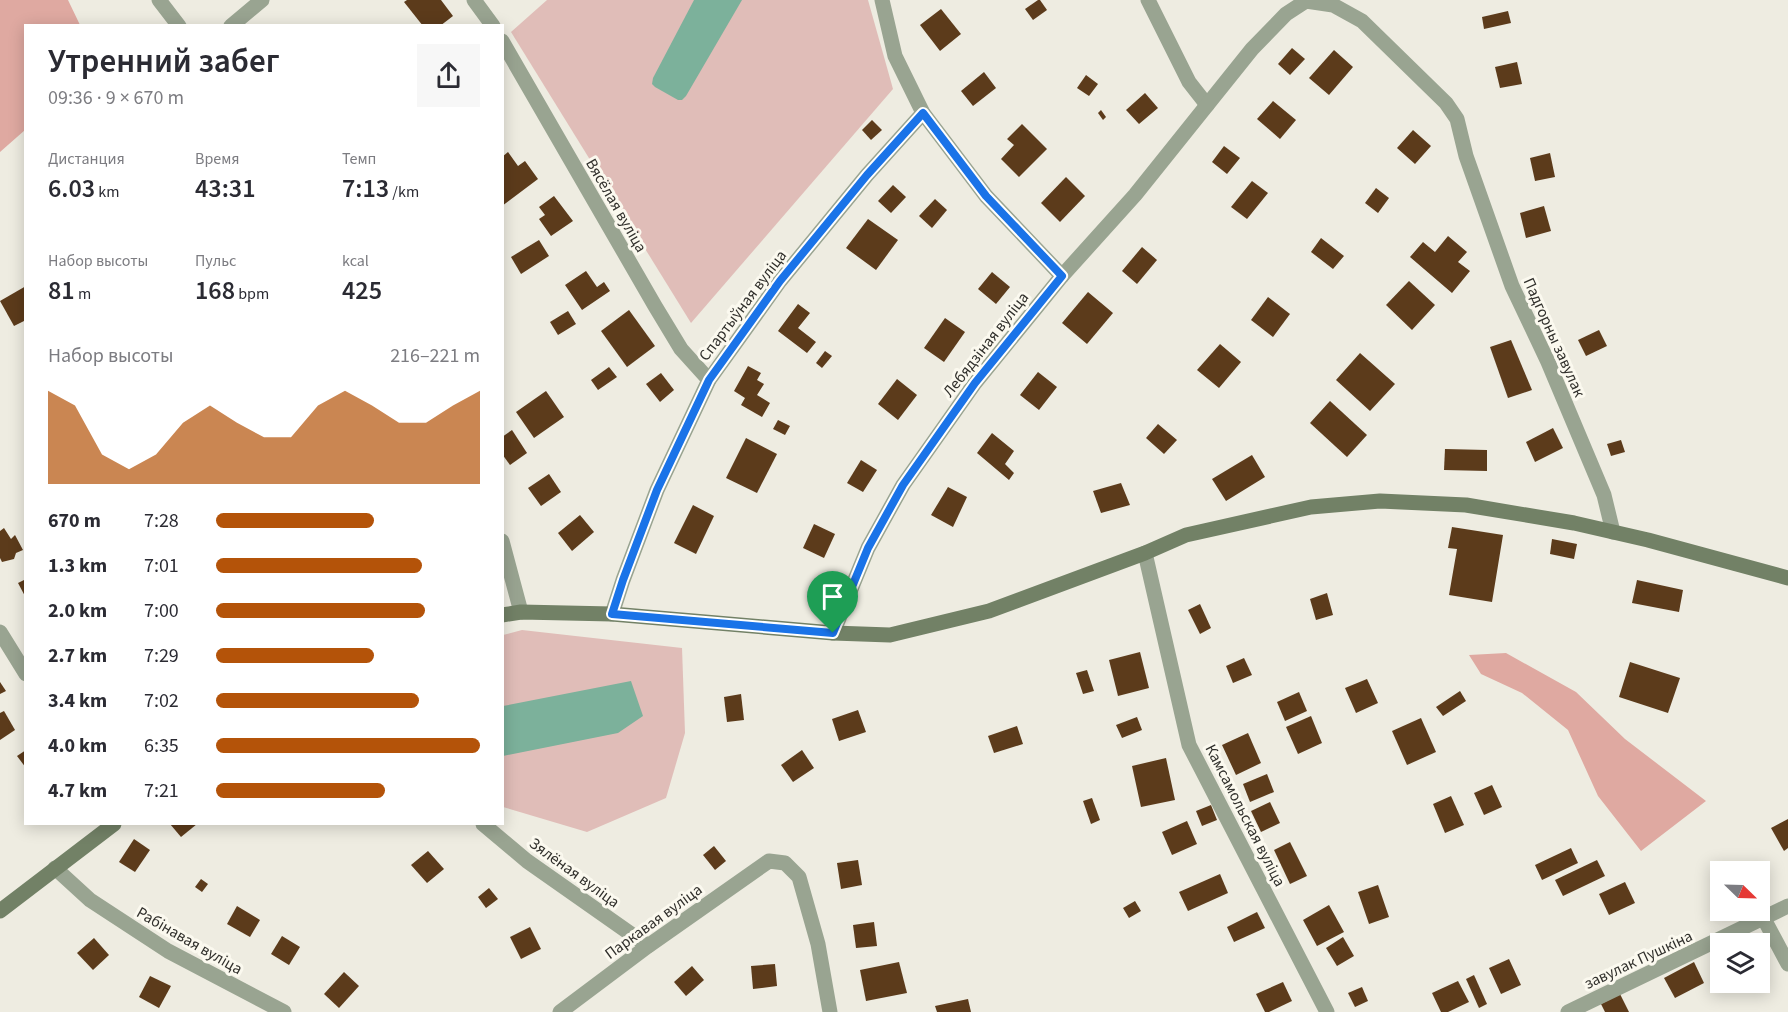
<!DOCTYPE html>
<html lang="ru">
<meta charset="utf-8">
<style>
body{margin:0;font-family:"Source Sans 3",sans-serif;background:#f7f7f7;color:#2b2b33;height:100vh;display:flex;flex-direction:column;font-size:22px;white-space:nowrap}
*{box-sizing:border-box;margin:0}
p{font-size:20px;color:#7c7c81}
.icon{flex:none;width:33px;height:33px;fill:none;stroke:currentColor;stroke-width:2;stroke-linecap:round;stroke-linejoin:round}
.map{position:relative;flex:1;overflow:hidden}
.side{position:absolute;left:24px;top:24px;width:480px;height:801px;display:flex;flex-direction:column;background:#fff;border-radius:0px;box-shadow:0 3px 15px #0003}
.side>*{flex:none}
.needle{width:39px;rotate:113deg}
.buttons{position:absolute;left:1710px;top:861px;display:grid;gap:12px}
.buttons a{display:grid;place-items:center;width:60px;height:60px;border-radius:0px;background:#fff;box-shadow:0 3px 15px #0003;font-size:30px}
.pin{position:absolute;display:grid;place-items:center;width:51px;height:51px;color:#fff;margin:-62px -26px;border-radius:50% 50% 50% 0;rotate:-45deg;box-shadow:0 0 6px #0007}
.pin .icon{rotate:45deg}
.round{display:grid;place-items:center;flex:none;width:63px;height:63px;border-radius:0px;background:#f7f7f7}
.headline{display:flex;align-items:center;justify-content:space-between;height:102px;padding:0 24px}
h1{font-size:33px;font-weight:600;line-height:45px}
.figures{display:grid;grid-template-columns:repeat(3,1fr);gap:9px;height:102px;padding:6px 24px}
.figures div{display:grid;align-content:center}
.figures b{font-size:26px;font-weight:600}
.figures small{font-size:16px;font-weight:400}
.figures p{font-size:16px}
.chart{height:168px;padding:12px 24px}
.chart p{display:flex;justify-content:space-between}
.chart svg{width:100%;height:108px;margin-top:6px;fill:#b45309;opacity:.7}
ul{padding:0 24px;list-style:none;font-size:20px}
li{display:grid;grid-template-columns:96px 72px 1fr;align-items:center;height:45px}
li i{height:15px;border-radius:8px;background:#b45309}
.map>svg:first-child{display:block}
.green{fill:#e0bdb8}
.forest{fill:#dfa9a1}
.water{fill:#7cb19b}
.building{fill:#5c3b1b}
.lines{fill:none;stroke-linecap:round;stroke-linejoin:round}
.street{stroke:#99a491;stroke-width:15}
.secondary{stroke:#728166;stroke-width:15}
.route-casing{stroke:#fff;stroke-width:12}
.route{stroke:#1a73e8;stroke-width:8}
.labels{text-anchor:middle;stroke-width:6;stroke-linejoin:round;paint-order:stroke}
.street-label{font-size:16px;fill:#31302c;stroke:#fbf9ef}
</style>
<div class="map">
<svg width="1788" height="1012" viewBox="0 0 1788 1012">
<rect width="100%" height="100%" fill="#eeece1"/>
<g class="green">
<polygon points="547,0 868,0 893,89 691,323 511,32"/>
<polygon points="522,630 682,648 685,733 666,798 587,832 503,807 503,635"/>
</g>
<g class="forest">
<polygon points="0,0 68,0 80,25 26,26 25,130 0,152"/>
<polygon points="1506,653 1576,692 1625,739 1706,801 1641,851 1598,796 1568,730 1522,693 1481,674 1469,655"/>
</g>
<g class="water">
<polygon points="694,0 742,0 686,96 682,100 678,100 655,87 652,84 653,78"/>
<polygon points="631,681 643,716 618,733 503,756 503,706"/>
</g>
<g class="building">
<polygon points="407,0 441,0 453,16 440,26 423,26 404,2"/>
<polygon points="1038,0 1040,0 1047,10 1033,20 1025,9"/>
<polygon points="941,9 961,34 940,51 920,25"/>
<polygon points="1508,11 1511,23 1484,29 1482,17"/>
<polygon points="1292,48 1305,59 1290,75 1278,64"/>
<polygon points="1334,50 1353,67 1329,95 1309,78"/>
<polygon points="1517,62 1522,84 1500,88 1495,67"/>
<polygon points="984,72 996,88 973,106 961,91"/>
<polygon points="1086,75 1098,84 1089,96 1077,88"/>
<polygon points="1145,93 1158,108 1139,124 1126,110"/>
<polygon points="1273,101 1296,120 1280,139 1257,119"/>
<polygon points="1101,110 1106,117 1103,120 1098,113"/>
<polygon points="872,120 882,130 871,140 862,130"/>
<polygon points="1022,124 1047,149 1019,177 1001,159 1014,145 1007,139"/>
<polygon points="1413,130 1431,146 1415,164 1397,148"/>
<polygon points="1224,146 1240,158 1227,174 1212,162"/>
<polygon points="508,152 518,166 525,161 538,179 502,206 502,157"/>
<polygon points="1550,153 1555,177 1535,181 1530,158"/>
<polygon points="1066,177 1085,196 1060,222 1041,203"/>
<polygon points="1252,181 1268,193 1247,219 1231,207"/>
<polygon points="893,185 906,197 891,213 878,201"/>
<polygon points="1376,188 1389,198 1378,213 1365,203"/>
<polygon points="554,196 573,221 551,236 539,219 545,215 539,207"/>
<polygon points="935,199 947,210 932,228 919,216"/>
<polygon points="1544,206 1551,231 1526,238 1520,213"/>
<polygon points="868,219 898,240 876,270 846,248"/>
<polygon points="1448,236 1467,252 1458,262 1470,271 1452,293 1410,257 1423,242 1435,252"/>
<polygon points="1321,238 1344,256 1333,269 1311,252"/>
<polygon points="539,240 549,256 521,274 511,257"/>
<polygon points="1142,247 1157,260 1137,284 1122,271"/>
<polygon points="586,271 597,287 604,282 610,291 582,310 565,285"/>
<polygon points="992,272 1010,287 996,304 978,289"/>
<polygon points="1409,281 1435,305 1412,330 1386,305"/>
<polygon points="26,286 26,320 14,326 0,301"/>
<polygon points="1088,292 1113,313 1087,344 1062,323"/>
<polygon points="1268,297 1290,314 1273,337 1251,320"/>
<polygon points="798,304 810,313 798,328 816,342 807,353 778,331"/>
<polygon points="629,310 655,346 627,367 601,331"/>
<polygon points="568,311 576,324 558,335 550,322"/>
<polygon points="945,318 965,332 944,362 924,348"/>
<polygon points="1599,330 1607,346 1586,356 1578,340"/>
<polygon points="1511,340 1532,390 1508,398 1490,347"/>
<polygon points="1220,344 1241,362 1219,388 1197,370"/>
<polygon points="825,351 832,356 822,368 816,363"/>
<polygon points="1360,353 1395,384 1370,411 1336,380"/>
<polygon points="748,366 761,373 757,380 764,384 757,395 770,403 762,417 741,405 745,398 734,391"/>
<polygon points="609,367 617,377 598,390 591,380"/>
<polygon points="1038,372 1057,387 1039,410 1020,395"/>
<polygon points="661,373 674,390 660,402 646,384"/>
<polygon points="897,379 917,395 898,420 878,404"/>
<polygon points="546,391 564,417 534,438 516,412"/>
<polygon points="1330,401 1367,435 1347,457 1310,423"/>
<polygon points="778,420 790,426 785,435 773,429"/>
<polygon points="1158,424 1177,440 1164,454 1146,438"/>
<polygon points="1553,428 1563,448 1535,462 1526,442"/>
<polygon points="512,430 527,453 510,465 502,454 502,437"/>
<polygon points="992,433 1014,451 1005,464 1014,473 1009,480 977,453"/>
<polygon points="746,438 777,454 757,493 726,478"/>
<polygon points="1621,440 1625,452 1611,456 1607,444"/>
<polygon points="1445,449 1487,450 1487,471 1444,470"/>
<polygon points="1252,455 1265,477 1226,501 1212,479"/>
<polygon points="861,460 877,470 863,492 847,483"/>
<polygon points="549,474 561,492 541,506 528,488"/>
<polygon points="1121,483 1130,505 1101,513 1093,491"/>
<polygon points="948,487 967,497 953,527 931,515"/>
<polygon points="693,505 714,516 696,554 674,543"/>
<polygon points="580,515 594,532 572,551 558,533"/>
<polygon points="814,524 835,534 824,558 803,548"/>
<polygon points="1452,527 1503,535 1492,602 1449,595 1457,549 1448,548"/>
<polygon points="4,528 11,539 15,535 23,550 16,553 14,559 2,562 0,558 0,531"/>
<polygon points="1552,539 1577,544 1574,559 1550,554"/>
<polygon points="26,579 26,598 18,583"/>
<polygon points="1637,580 1683,590 1679,612 1632,603"/>
<polygon points="1327,593 1333,615 1316,620 1310,599"/>
<polygon points="1200,604 1211,628 1200,634 1188,610"/>
<polygon points="1140,652 1149,688 1118,696 1109,660"/>
<polygon points="1244,658 1252,675 1233,683 1226,666"/>
<polygon points="1630,662 1680,678 1668,713 1619,697"/>
<polygon points="1087,670 1094,691 1083,694 1076,673"/>
<polygon points="1367,679 1378,703 1356,713 1345,688"/>
<polygon points="0,682 6,691 0,694"/>
<polygon points="1460,691 1466,701 1443,716 1436,707"/>
<polygon points="1299,692 1307,711 1285,721 1277,702"/>
<polygon points="741,694 744,720 727,722 724,697"/>
<polygon points="858,710 866,732 839,741 832,719"/>
<polygon points="4,711 15,730 0,740 0,713"/>
<polygon points="1311,716 1322,743 1298,754 1286,727"/>
<polygon points="1137,717 1142,730 1122,738 1116,725"/>
<polygon points="1421,718 1436,752 1407,765 1392,731"/>
<polygon points="1017,726 1023,744 994,753 988,736"/>
<polygon points="1248,733 1261,763 1236,775 1222,745"/>
<polygon points="26,750 26,768 17,756"/>
<polygon points="802,750 814,768 793,782 781,765"/>
<polygon points="1166,758 1175,800 1141,807 1132,766"/>
<polygon points="1267,774 1274,792 1250,802 1243,784"/>
<polygon points="1492,785 1502,807 1484,815 1474,793"/>
<polygon points="1451,796 1464,825 1445,833 1433,804"/>
<polygon points="1092,798 1100,820 1091,824 1083,801"/>
<polygon points="1270,802 1280,823 1261,832 1251,811"/>
<polygon points="1211,805 1217,820 1202,826 1196,811"/>
<polygon points="1788,819 1788,848 1784,851 1771,828"/>
<polygon points="1187,821 1197,844 1172,855 1162,832"/>
<polygon points="170,824 197,824 181,837"/>
<polygon points="134,839 150,850 135,872 119,862"/>
<polygon points="1290,842 1307,876 1290,884 1274,850"/>
<polygon points="714,846 726,861 715,870 703,855"/>
<polygon points="1571,848 1578,863 1542,880 1535,865"/>
<polygon points="428,851 444,869 427,883 411,865"/>
<polygon points="858,860 862,885 841,889 837,863"/>
<polygon points="1597,860 1605,876 1563,896 1555,880"/>
<polygon points="1220,874 1228,893 1188,911 1179,892"/>
<polygon points="201,879 208,884 202,892 195,887"/>
<polygon points="1625,882 1635,903 1609,915 1599,894"/>
<polygon points="1378,885 1389,917 1369,924 1358,892"/>
<polygon points="489,888 498,899 486,908 478,897"/>
<polygon points="1135,901 1141,911 1129,918 1123,908"/>
<polygon points="1329,905 1344,932 1317,946 1303,920"/>
<polygon points="237,906 260,920 250,937 227,924"/>
<polygon points="1257,912 1265,928 1234,942 1227,927"/>
<polygon points="874,922 877,946 856,948 853,925"/>
<polygon points="530,927 541,949 521,959 510,937"/>
<polygon points="282,936 300,947 289,965 271,954"/>
<polygon points="1343,937 1354,956 1337,966 1326,948"/>
<polygon points="94,938 109,955 93,970 77,953"/>
<polygon points="1509,959 1521,985 1501,994 1489,968"/>
<polygon points="899,962 907,993 866,1001 860,970"/>
<polygon points="1694,962 1704,983 1675,998 1664,978"/>
<polygon points="775,964 777,986 753,989 751,966"/>
<polygon points="692,966 704,980 686,996 674,982"/>
<polygon points="344,972 359,986 339,1008 324,994"/>
<polygon points="1474,975 1487,1004 1479,1008 1466,979"/>
<polygon points="150,976 171,986 159,1008 139,997"/>
<polygon points="1458,981 1469,1002 1448,1012 1441,1012 1432,993"/>
<polygon points="1283,982 1292,1001 1269,1012 1265,1012 1256,994"/>
<polygon points="1362,987 1368,1001 1355,1007 1348,993"/>
<polygon points="1620,994 1629,1012 1605,1012 1601,1004"/>
<polygon points="968,999 971,1012 937,1012 935,1006"/>
</g>
<g class="lines">
<g class="street">
<polyline points="159,0 179,26"/>
<polyline points="474,0 493,26"/>
<polyline points="882,0 895,56 923,113 986,196 1062,276"/>
<polyline points="1148,0 1189,82 1207,105"/>
<polyline points="231,26 262,0"/>
<polyline points="502,41 655,306 681,349 709,380"/>
<polyline points="502,541 521,612"/>
<polyline points="1145,553 1189,745 1327,1012"/>
<polyline points="612,614 623,580 657,490 709,380 780,281 867,175 923,113"/>
<polyline points="0,632 26,674"/>
<polyline points="833,633 868,548 903,485 975,383 1062,276 1135,195 1252,49 1286,14 1306,1 1333,5 1362,21 1446,103 1457,119 1466,156 1512,286 1548,362 1604,495 1613,532"/>
<polyline points="483,824 527,861 648,946"/>
<polyline points="55,868 90,900 168,951 284,1012"/>
<polyline points="1764,919 1788,964"/>
<polyline points="560,1012 648,946 769,861 785,863 799,877 818,944 830,1012"/>
<polyline points="1568,1012 1788,906"/>
</g>
<g class="secondary">
<polyline points="502,615 521,612 612,614 833,633 890,635 989,611 1145,553 1186,535 1311,507 1380,501 1466,505 1574,523 1648,540 1788,578"/>
<polyline points="0,911 114,824"/>
</g>
</g>
<g class="lines">
<g class="route-casing">
<polygon id="route" points="923,113 986,196 1062,276 975,383 903,485 868,548 833,633 612,614 623,580 657,490 709,380 780,281 867,175"/>
</g>
<use href="#route" class="route"/>
</g>
<g class="labels">
<g class="street-label">
<text transform="translate(617 205) rotate(60)" y="6">Вясёлая вуліца</text>
<text transform="translate(742 305) rotate(-53)" y="6">Спартыўная вуліца</text>
<text transform="translate(1555 337) rotate(66)" y="6">Падгорны завулак</text>
<text transform="translate(985 344) rotate(-52)" y="6">Лебядзіная вуліца</text>
<text transform="translate(1246 815) rotate(63)" y="6">Камсамольская вуліца</text>
<text transform="translate(575 872) rotate(36)" y="6">Зялёная вуліца</text>
<text transform="translate(653 921) rotate(-36)" y="6">Паркавая вуліца</text>
<text transform="translate(190 940) rotate(30)" y="6">Рабінавая вуліца</text>
<text transform="translate(1638 959) rotate(-25)" y="6">завулак Пушкіна</text>
</g>
</g>
</svg>
<div class="buttons">
<a><svg class="needle" viewBox="-14 -14 28 28"><path d="M0-13l5 13h-10z" fill="#e53935"/><path d="M0 13l5-13h-10z" fill="#7c7c81"/></svg></a>
<a><svg class="icon" aria-label="layers" viewBox="0 0 24 24"><path d="M12 4l9 5-9 5-9-5zM3 14l9 5 9-5"/></svg></a>
</div>
<div class="pin" style="left:833px;top:633px;background:#1e9e55"><svg class="icon" aria-label="arrive" viewBox="0 0 24 24"><path d="M6 21V4h12l-3 4 3 4H6"/></svg></div>
<section class="side">
<div class="headline"><div><h1>Утренний забег</h1><p>09:36 · 9 × 670 m</p></div><a class="round"><svg class="icon" aria-label="share" viewBox="0 0 24 24"><path d="M12 15V3M7 8l5-5 5 5M5 13v7h14v-7"/></svg></a></div>
<div class="figures">
<div><p>Дистанция</p><b>6.03<small> km</small></b></div>
<div><p>Время</p><b>43:31</b></div>
<div><p>Темп</p><b>7:13<small> /km</small></b></div>
</div>
<div class="figures">
<div><p>Набор высоты</p><b>81<small> m</small></b></div>
<div><p>Пульс</p><b>168<small> bpm</small></b></div>
<div><p>kcal</p><b>425</b></div>
</div>
<div class="chart"><p><span>Набор высоты</span>216–221 m</p>
<svg viewBox="0 0 160 44" preserveAspectRatio="none"><path d="M0 44V6L10 12L20 32L30 38L40 32L50 19L60 12L70 19L80 25L90 25L100 12L110 6L120 12L130 19L140 19L150 12L160 6V44z"/></svg>
</div>
<ul>
<li><b>670 m</b>7:28<i style="width:60%"></i></li>
<li><b>1.3 km</b>7:01<i style="width:78%"></i></li>
<li><b>2.0 km</b>7:00<i style="width:79%"></i></li>
<li><b>2.7 km</b>7:29<i style="width:60%"></i></li>
<li><b>3.4 km</b>7:02<i style="width:77%"></i></li>
<li><b>4.0 km</b>6:35<i style="width:100%"></i></li>
<li><b>4.7 km</b>7:21<i style="width:64%"></i></li>
</ul>
</section>
</div>
